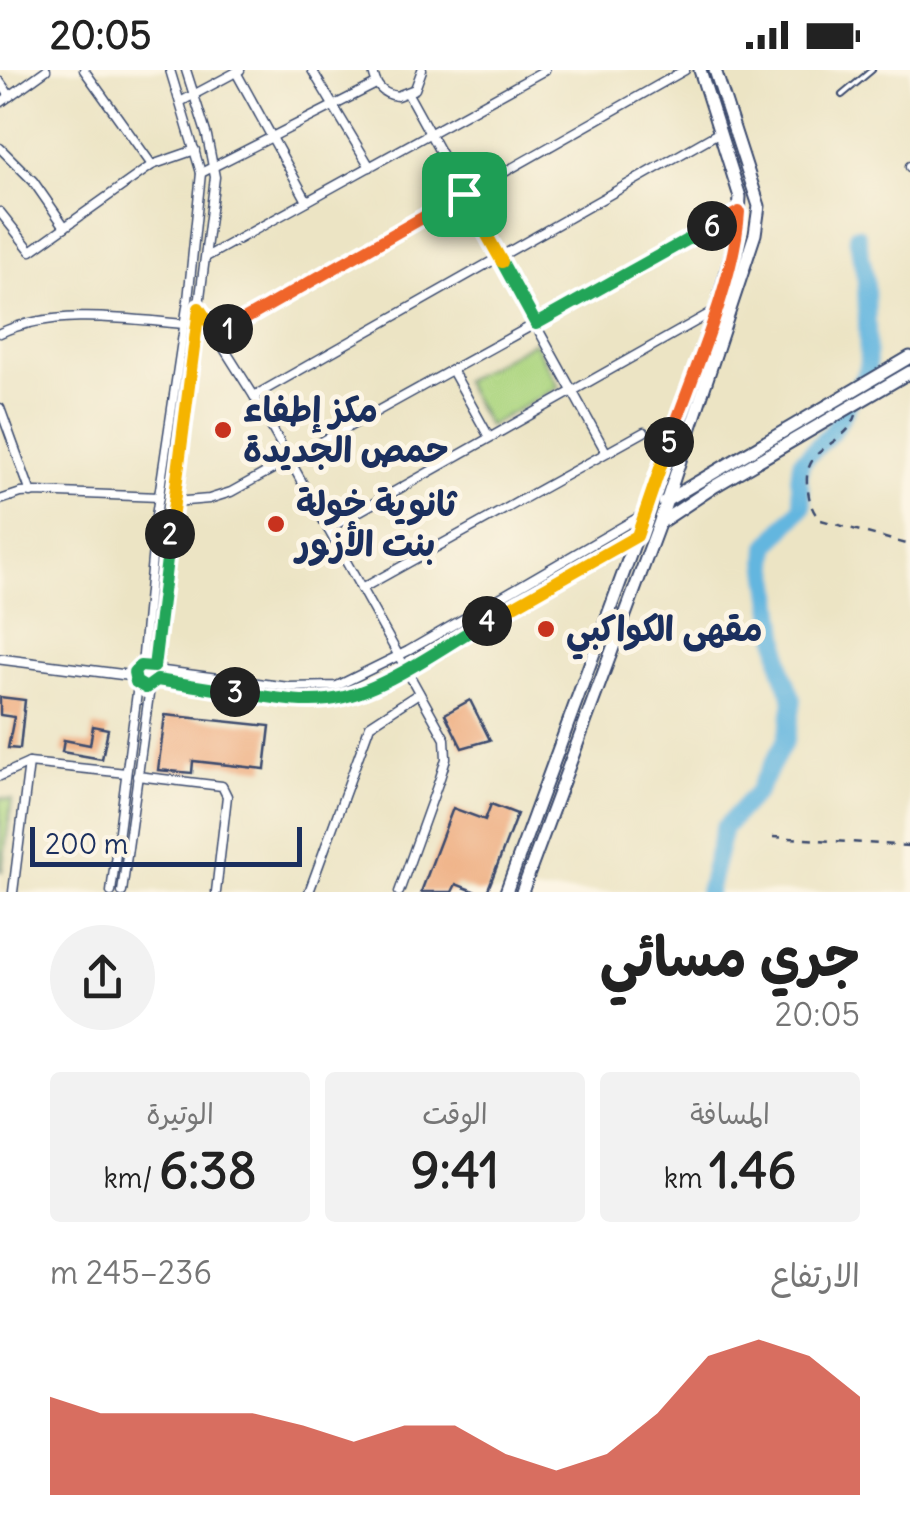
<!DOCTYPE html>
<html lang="ar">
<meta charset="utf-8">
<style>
body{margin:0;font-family:Delius,"Playpen Sans Arabic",sans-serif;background:#f2f2f2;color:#222;direction:rtl;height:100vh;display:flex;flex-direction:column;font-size:38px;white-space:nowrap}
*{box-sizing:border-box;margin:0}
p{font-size:32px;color:#767676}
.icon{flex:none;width:55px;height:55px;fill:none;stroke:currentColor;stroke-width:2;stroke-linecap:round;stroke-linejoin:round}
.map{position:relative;height:822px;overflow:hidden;direction:ltr}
.details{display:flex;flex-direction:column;background:#fff;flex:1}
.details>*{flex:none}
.scale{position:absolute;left:30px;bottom:25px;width:272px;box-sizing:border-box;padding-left:10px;border:5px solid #1b2f5e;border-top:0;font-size:28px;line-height:35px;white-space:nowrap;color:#1b2f5e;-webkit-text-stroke:8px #fcf5e5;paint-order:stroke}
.pin{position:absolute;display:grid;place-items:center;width:85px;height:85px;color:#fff;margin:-42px;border-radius:20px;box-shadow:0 5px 15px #0006}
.km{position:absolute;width:50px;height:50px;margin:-25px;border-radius:50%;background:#222;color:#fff;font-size:28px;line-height:50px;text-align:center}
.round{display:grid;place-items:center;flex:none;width:105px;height:105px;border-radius:52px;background:#f2f2f2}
.overview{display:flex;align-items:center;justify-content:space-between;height:170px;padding:0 50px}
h1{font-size:55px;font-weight:700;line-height:75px}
.stats{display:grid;grid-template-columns:repeat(3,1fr);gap:15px;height:170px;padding:10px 50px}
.stats div{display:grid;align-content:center;border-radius:10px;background:#f2f2f2;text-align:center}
.stats b{font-size:50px;font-weight:700}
.stats small{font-size:28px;font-weight:400}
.stats p{font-size:28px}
.chart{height:280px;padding:20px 50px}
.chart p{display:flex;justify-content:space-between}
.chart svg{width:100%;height:180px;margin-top:10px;fill:#c8321e;opacity:.7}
.status{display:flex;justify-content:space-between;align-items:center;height:70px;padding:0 50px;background:#fff;direction:ltr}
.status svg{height:28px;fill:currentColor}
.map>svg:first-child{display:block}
.green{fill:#add681;stroke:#648270;stroke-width:2.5}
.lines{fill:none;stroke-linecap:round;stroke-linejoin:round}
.river{stroke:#63b6df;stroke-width:18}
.building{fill:#eda676}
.service-casing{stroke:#3a4a6d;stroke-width:8}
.minor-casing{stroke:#3a4a6d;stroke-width:11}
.tertiary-casing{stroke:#3a4a6d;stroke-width:12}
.primary-casing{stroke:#3a4a6d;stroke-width:15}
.path{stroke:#3a4a6d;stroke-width:2.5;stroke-dasharray:8 8;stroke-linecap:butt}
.service{stroke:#fff;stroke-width:4}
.minor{stroke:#fff;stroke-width:8}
.tertiary{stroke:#fff;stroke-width:9}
.primary{stroke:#fff;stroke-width:11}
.split-1-casing{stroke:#fff;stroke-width:20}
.split-2-casing{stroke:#fff;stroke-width:20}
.split-3-casing{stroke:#fff;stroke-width:20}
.split-4-casing{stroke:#fff;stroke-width:20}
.split-5-casing{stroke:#fff;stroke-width:20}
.split-6-casing{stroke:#fff;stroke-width:20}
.split-7-casing{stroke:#fff;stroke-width:20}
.split-8-casing{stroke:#fff;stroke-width:20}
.split-1{stroke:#f0652b;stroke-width:12}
.split-2{stroke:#f5b400;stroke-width:12}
.split-3{stroke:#22a559;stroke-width:12}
.split-4{stroke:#22a559;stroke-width:12}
.split-5{stroke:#f5b400;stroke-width:12}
.split-6{stroke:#f0652b;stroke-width:12}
.split-7{stroke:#22a559;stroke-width:12}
.split-8{stroke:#f5b400;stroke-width:12}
.poi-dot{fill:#c8321e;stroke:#fcf5e5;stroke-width:4}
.labels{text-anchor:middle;stroke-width:10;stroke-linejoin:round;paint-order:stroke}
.poi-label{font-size:35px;font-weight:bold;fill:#1b2f5e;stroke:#fcf5e5;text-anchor:start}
</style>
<div class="status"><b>20:05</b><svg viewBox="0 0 49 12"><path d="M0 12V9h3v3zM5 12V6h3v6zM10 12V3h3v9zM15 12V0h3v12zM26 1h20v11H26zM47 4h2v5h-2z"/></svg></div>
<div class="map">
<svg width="910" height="822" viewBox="0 0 910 822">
<rect width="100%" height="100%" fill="#fcf5e5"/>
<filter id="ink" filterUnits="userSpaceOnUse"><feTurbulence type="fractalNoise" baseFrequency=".01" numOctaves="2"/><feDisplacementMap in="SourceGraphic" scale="20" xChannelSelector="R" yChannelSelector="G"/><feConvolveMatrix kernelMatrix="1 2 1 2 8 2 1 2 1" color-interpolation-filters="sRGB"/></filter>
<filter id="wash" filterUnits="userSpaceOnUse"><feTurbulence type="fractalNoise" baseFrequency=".0048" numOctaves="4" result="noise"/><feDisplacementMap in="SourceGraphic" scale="40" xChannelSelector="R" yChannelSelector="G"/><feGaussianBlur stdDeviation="2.25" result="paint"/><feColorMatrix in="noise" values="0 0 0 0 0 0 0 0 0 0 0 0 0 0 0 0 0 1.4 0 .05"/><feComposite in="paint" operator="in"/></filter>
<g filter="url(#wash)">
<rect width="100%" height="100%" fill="#ece4c4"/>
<g class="green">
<polygon points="534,272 559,317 488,356 463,311"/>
<polygon points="0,728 12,730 2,801 0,801"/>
</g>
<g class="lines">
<polyline class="river" points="708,822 724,758 757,722 785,671 789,656 793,630 782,601 767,491 768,476 803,436 799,408 801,392 833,361 868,299 866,211 857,166"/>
</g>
<g id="blocks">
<g class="building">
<polygon points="0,627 25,630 20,679 8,678 14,647 0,645"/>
<polygon points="470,630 490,670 462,678 445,644"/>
<polygon points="165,645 270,656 265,699 193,691 192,703 158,700"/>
<polygon points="93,656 108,659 102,689 62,682 64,670 90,675"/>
<polygon points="491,734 517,744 487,822 476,822 456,814 452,822 421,822 453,738 485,750"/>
</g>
</g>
</g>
<g filter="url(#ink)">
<use href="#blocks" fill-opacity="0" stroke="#3a4a6d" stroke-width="2.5"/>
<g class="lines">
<g class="service-casing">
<polyline id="service" points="842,25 872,0"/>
</g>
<g class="minor-casing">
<g id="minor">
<polyline points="84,0 152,95"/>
<polyline points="312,0 370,97"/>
<path d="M373,0C375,16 382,24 397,26L415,19L422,0"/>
<polyline points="236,2 307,131"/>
<polyline points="0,12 10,26"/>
<polyline points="408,24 606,382"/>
<polyline points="180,32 240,0"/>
<polyline points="0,33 46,0"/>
<polyline points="0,78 33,111 65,157"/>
<polyline points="910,97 910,96"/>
<polyline points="201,103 376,14"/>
<polyline points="0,142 31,181 152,95 195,80"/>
<polyline points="206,187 545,0"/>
<polyline points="199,239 254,326 445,669 446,689 440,708 399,822"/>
<path d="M0,263C55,238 126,249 185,254"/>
<polyline points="217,265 685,0"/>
<polyline points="452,300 489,367"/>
<polyline points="254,326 720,62"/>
<polyline points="0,338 31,423"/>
<polyline points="0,430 21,423 36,422 159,427"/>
<polyline points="174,432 209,429 231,422 739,141"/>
<polyline points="328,459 716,240"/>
<polyline points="361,519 644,362"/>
<circle cx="146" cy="606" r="12"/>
<polyline points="142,595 156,446 188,230 201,103 170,0"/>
<polyline points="154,597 215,107 207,66 186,0"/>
<polyline points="156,600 289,617 337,616 408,581 644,444"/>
<polyline points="157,610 295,630 329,630 365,619 408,597 634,467"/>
<polyline points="0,706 29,693 126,703"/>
<polyline points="137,706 222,716 227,726 216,822"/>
<polyline points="13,822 29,693"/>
<polyline points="111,822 138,615"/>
<polyline points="122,822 150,617"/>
<polyline points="309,822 370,655 419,623"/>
</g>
</g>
<g class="tertiary-casing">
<polyline id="tertiary" points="0,589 134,606"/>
</g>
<g class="primary-casing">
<g id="primary">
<polyline points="664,432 910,287"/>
<polyline points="661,452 715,416 910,302"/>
<polyline points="506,822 637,466 716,240 738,160 740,127 700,0"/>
<polyline points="522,822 659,454 755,164 759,136 715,0"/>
</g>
</g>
<g class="path">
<path d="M856,345C846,378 799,374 808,421C810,433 812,442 821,450L910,475"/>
<polyline points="773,767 910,776"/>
</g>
<use href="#service" class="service"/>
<use href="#minor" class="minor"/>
<use href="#tertiary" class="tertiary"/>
<use href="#primary" class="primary"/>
</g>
</g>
<g class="lines" filter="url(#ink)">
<g class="split-1-casing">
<polyline id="split-1" points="228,259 464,124"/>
</g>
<g class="split-2-casing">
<polyline id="split-2" points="170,464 199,238 217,265 228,259"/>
</g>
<g class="split-3-casing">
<polyline id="split-3" points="170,464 154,597 140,596 134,602 136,612 146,618 157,610 235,622"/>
</g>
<g class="split-4-casing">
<path id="split-4" d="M235,622C264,626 298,634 328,630C380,624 442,577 487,551"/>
</g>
<g class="split-5-casing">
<polyline id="split-5" points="487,551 637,466 669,372"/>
</g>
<g class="split-6-casing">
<path id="split-6" d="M669,372C692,306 735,210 739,142L712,156"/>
</g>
<g class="split-7-casing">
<polyline id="split-7" points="502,192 536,254 712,156"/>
</g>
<g class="split-8-casing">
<polyline id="split-8" points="464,124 502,192"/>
</g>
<use href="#split-1" class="split-1"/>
<use href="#split-2" class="split-2"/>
<use href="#split-3" class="split-3"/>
<use href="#split-4" class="split-4"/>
<use href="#split-5" class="split-5"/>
<use href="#split-6" class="split-6"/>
<use href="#split-7" class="split-7"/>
<use href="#split-8" class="split-8"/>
</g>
<g class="poi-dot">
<circle cx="223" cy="360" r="10"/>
<circle cx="276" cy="454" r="10"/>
<circle cx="546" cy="559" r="10"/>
</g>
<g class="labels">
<g class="poi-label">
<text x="243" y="352">مكز إطفاء<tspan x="243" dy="40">حمص الجديدة</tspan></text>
<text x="296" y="446">ثانوية خولة<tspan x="296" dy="40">بنت الأزور</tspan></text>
<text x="566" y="571">مقهى الكواكبي</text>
</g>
</g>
</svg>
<div class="scale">200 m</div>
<div class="pin" style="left:464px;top:124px;background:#1e9e55"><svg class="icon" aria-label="arrive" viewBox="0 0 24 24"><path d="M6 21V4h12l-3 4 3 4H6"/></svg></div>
<b class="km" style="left:228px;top:259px">1</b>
<b class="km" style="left:170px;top:464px">2</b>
<b class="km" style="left:235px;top:622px">3</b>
<b class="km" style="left:487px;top:551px">4</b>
<b class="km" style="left:669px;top:372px">5</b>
<b class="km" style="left:712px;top:156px">6</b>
</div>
<section class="details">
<div class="overview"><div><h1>جري مسائي</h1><p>20:05</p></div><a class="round"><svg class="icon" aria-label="share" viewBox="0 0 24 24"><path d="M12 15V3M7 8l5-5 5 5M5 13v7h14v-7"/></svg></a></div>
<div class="stats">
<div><p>المسافة</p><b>1.46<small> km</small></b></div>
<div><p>الوقت</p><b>9:41</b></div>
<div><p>الوتيرة</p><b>6:38<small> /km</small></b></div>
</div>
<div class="chart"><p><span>الارتفاع</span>236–245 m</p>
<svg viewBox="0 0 160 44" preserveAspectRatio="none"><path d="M0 44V20L10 24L20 24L30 24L40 24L50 27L60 31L70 27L80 27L90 34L100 38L110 34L120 24L130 10L140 6L150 10L160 20V44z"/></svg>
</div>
</section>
